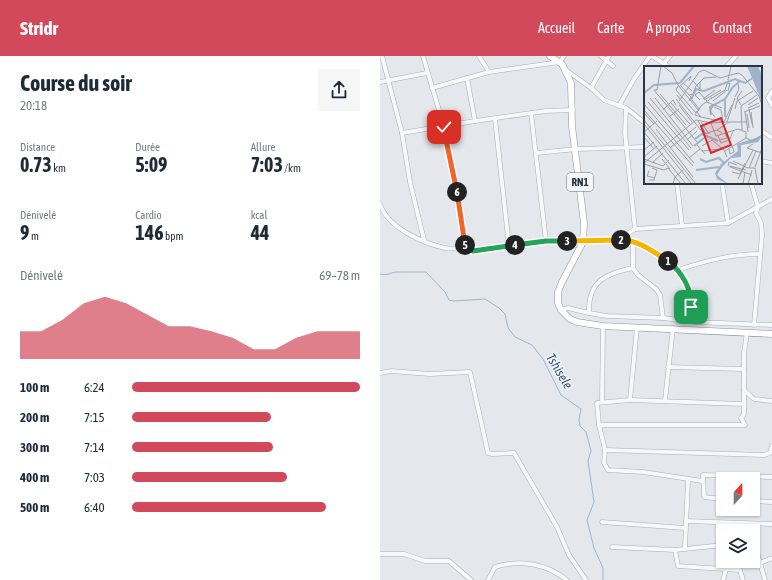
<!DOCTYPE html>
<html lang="fr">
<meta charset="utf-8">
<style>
body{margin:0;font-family:"Asap Condensed",sans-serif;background:#f6f6f7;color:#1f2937;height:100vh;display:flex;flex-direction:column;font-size:15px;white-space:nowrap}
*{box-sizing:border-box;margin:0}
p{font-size:13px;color:#747a83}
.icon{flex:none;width:22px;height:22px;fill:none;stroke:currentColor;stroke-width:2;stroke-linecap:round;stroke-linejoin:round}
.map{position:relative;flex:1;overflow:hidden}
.drawer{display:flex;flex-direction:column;background:#fff;width:380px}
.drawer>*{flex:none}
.needle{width:26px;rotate:21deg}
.controls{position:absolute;left:336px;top:416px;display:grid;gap:8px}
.controls a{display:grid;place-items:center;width:44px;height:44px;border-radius:0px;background:#fff;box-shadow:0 1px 3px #0004;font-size:20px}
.pin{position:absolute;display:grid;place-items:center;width:34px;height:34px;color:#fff;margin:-17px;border-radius:8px;box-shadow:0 2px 6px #0006}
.km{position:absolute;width:20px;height:20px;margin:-10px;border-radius:50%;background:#222;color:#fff;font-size:11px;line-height:20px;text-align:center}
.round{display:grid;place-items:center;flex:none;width:42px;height:42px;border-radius:0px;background:#f6f6f7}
.overview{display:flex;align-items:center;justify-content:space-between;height:68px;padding:0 20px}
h1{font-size:22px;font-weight:700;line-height:30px}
.figures{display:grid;grid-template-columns:repeat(3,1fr);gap:6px;height:68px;padding:4px 20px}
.figures div{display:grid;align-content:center}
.figures b{font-size:20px;font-weight:700}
.figures small{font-size:11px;font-weight:400}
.figures p{font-size:11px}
.chart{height:112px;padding:8px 20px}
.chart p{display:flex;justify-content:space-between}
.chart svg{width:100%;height:72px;margin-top:4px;fill:#d1495b;opacity:.7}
ul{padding:0 20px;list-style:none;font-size:13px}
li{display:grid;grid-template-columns:64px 48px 1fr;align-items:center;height:30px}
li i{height:10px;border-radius:5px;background:#d1495b}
header{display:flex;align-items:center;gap:24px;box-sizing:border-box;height:56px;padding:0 20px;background:#d1495b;color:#fff}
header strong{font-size:19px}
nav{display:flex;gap:22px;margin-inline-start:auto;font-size:14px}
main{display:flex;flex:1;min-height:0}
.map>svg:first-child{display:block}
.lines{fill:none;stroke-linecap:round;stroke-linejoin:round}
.stream{stroke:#9fb4cc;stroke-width:1}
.minor-casing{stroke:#a9aeb7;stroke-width:5}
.trunk-casing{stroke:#8b94a3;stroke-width:7}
.minor{stroke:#f7f8fa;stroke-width:4}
.trunk{stroke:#fff;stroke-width:6}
.split-1-casing{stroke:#fff;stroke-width:8}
.split-2-casing{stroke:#fff;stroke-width:8}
.split-3-casing{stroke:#fff;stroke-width:8}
.split-4-casing{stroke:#fff;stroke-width:8}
.split-5-casing{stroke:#fff;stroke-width:8}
.split-6-casing{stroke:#fff;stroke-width:8}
.split-7-casing{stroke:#fff;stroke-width:8}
.split-8-casing{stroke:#fff;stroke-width:8}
.split-1{stroke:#22a559;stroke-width:5}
.split-2{stroke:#f5b400;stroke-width:5}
.split-3{stroke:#f5b400;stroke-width:5}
.split-4{stroke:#22a559;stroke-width:5}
.split-5{stroke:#22a559;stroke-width:5}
.split-6{stroke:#f0652b;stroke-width:5}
.split-7{stroke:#f0652b;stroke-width:5}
.split-8{stroke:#f5b400;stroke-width:5}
.labels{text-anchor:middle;stroke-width:3;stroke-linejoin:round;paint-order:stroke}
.shield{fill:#f4f6f9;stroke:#676e7b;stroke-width:1}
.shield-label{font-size:11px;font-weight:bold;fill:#2b3445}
.water-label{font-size:13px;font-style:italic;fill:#34527a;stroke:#f4f6f9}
.inset-river{fill:none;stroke:#9fb4cc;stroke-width:2}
.inset-road{fill:none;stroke:#9a9fa9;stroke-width:1}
.view{fill:#d62828;fill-opacity:0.15;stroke:#d62828;stroke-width:2}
.inset-edge{fill:none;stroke:#2b3445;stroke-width:2}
</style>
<header>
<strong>Stridr</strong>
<nav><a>Accueil</a><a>Carte</a><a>À propos</a><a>Contact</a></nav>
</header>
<main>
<section class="drawer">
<div class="overview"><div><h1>Course du soir</h1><p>20:18</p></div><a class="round"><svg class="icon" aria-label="share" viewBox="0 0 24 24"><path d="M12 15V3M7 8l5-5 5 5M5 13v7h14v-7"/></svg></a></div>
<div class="figures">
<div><p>Distance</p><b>0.73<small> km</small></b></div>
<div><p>Durée</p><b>5:09</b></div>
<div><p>Allure</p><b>7:03<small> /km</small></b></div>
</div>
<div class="figures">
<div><p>Dénivelé</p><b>9<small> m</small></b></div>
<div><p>Cardio</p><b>146<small> bpm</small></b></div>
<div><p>kcal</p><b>44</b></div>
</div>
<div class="chart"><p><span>Dénivelé</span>69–78 m</p>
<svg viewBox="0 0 160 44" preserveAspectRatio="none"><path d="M0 44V27L10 27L20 20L30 10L40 6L50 10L60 17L70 24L80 24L90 27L100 31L110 38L120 38L130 31L140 27L150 27L160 27V44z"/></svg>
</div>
<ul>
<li><b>100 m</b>6:24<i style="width:100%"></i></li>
<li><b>200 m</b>7:15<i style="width:61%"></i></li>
<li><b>300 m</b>7:14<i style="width:62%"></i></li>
<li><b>400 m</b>7:03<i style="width:68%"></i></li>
<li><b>500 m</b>6:40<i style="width:85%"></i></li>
</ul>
</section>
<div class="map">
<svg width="392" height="524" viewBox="0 0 392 524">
<rect width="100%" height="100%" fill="#e4e7ec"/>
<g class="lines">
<path class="stream" d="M0,218C6,220 10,217 16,216C19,216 45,216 46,216L65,236L69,244L73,245L105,243L119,252L125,258L128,272L135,281L152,289L163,303L181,339L201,353L199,364L200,370L206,376L211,395L208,405L214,446L207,464L214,492L223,512V524"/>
<g class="minor-casing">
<g id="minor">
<polyline points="2,0 22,77 30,126 44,184"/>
<polyline points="43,0 64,71 86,192"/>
<polyline points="99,0 109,16"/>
<polyline points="221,0 233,10"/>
<polyline points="272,0 289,11"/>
<polyline points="284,7 290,0"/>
<polyline points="346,11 356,0"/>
<polyline points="186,14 211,32 224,44 246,52 265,67"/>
<polyline points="87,22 95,65"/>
<polyline points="0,26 47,17"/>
<polyline points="52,32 109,16 180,6 184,0"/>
<polyline points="211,32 229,0"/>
<polyline points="392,35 388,42 392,49"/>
<polyline points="239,50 254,23 270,0"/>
<polyline points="246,52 245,77 255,173"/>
<polyline points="151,57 166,185"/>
<polyline points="115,63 129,190"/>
<polyline points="381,74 392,82"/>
<polyline points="22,77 95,65 166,55 193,54"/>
<polyline points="157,97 196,93 265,91"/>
<polyline points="381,105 392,107"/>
<polyline points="297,127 302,170"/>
<polyline points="342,127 348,167"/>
<polyline points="371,127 378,151 376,157 381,167 382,179 374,269"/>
<path d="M0,148C7,171 42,187 65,192C75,194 83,190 93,195L166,185L203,186L246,184L276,197L290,206L298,214L308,233L315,266"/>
<polyline points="247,178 255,173 348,167 392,143"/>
<polyline points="253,187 253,212 258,219 276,233 280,239 283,262"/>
<path d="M298,214C325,205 351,198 380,198"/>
<polyline points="181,254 188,252 209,257 227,260 283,262 315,266 392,269"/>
<path d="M209,257C208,226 224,218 253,212"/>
<polyline points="288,311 364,313"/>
<polyline points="0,317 11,315 50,318 90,316 108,397 112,398 134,397 177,471 189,499 206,524"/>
<polyline points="364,334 374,343 392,345"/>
<polyline points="250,344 257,271"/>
<polyline points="285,344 293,272"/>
<polyline points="222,346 223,270"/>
<polyline points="219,369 365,369 361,362 364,358 364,297 367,276"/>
<polyline points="225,394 384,399 390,397 392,390"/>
<polyline points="322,425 263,416 228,414 224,407 225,394 219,369 217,347 250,344 363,348"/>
<polyline points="343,443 324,441 323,419 392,421"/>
<polyline points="373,445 392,446"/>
<polyline points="306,465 392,468"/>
<polyline points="222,466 305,472"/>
<polyline points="232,491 295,494 343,489"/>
<polyline points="305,492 308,424"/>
<polyline points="373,493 378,500 385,524"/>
<polyline points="295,494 298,510 360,514 363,524"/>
<polyline points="0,498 24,498 45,505 69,505 91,524"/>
<polyline points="380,507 392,502"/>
<path d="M108,524L115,511C140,503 167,508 187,524"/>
<polyline points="343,524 346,513"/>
</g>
</g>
<g class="trunk-casing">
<polyline id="trunk" points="170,0 182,8 191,27 192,70 204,167 203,186 182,226 178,236 178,247 181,254 190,263 197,266 223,270 392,278"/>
</g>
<use href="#minor" class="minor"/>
<use href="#trunk" class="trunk"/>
</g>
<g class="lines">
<g class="split-1-casing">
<path id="split-1" d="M288,205C302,216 312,233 311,251"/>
</g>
<g class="split-2-casing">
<path id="split-2" d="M241,184C257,183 275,197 288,205"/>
</g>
<g class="split-3-casing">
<polyline id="split-3" points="187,185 241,184"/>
</g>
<g class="split-4-casing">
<polyline id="split-4" points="135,189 166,185 187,185"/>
</g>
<g class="split-5-casing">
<polyline id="split-5" points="85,189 86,192 93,195 135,189"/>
</g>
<g class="split-6-casing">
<polyline id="split-6" points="77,136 85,189"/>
</g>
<g class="split-7-casing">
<polyline id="split-7" points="66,84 77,136"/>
</g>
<g class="split-8-casing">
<polyline id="split-8" points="64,71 66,84"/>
</g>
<use href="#split-1" class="split-1"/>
<use href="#split-2" class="split-2"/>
<use href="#split-3" class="split-3"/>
<use href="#split-4" class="split-4"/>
<use href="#split-5" class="split-5"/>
<use href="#split-6" class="split-6"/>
<use href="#split-7" class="split-7"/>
<use href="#split-8" class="split-8"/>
</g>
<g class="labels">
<rect class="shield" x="187" y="117" width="26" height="18" rx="3"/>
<g class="shield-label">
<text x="200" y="130">RN1</text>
</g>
<g class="water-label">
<text transform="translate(180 315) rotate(59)" y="5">Tshisele</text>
</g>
</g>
<g transform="translate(264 10)">
<rect width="118" height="118" fill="#e4e7ec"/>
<path d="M103,0H114L117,7L118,36ZM118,70L114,76L97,79V91L87,92L78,101L73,109L84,118L73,113L71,107L77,98L94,85L93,78Z" fill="#9fb4cc"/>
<path class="inset-river" d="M0,27L10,19L36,17L50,0M81,33V51M47,34L52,23L60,25L91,13L101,17L109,12M67,49L66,41L81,33L89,21L96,15M51,73L58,68L74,75M50,80L60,72M56,93L62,96L75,92L80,97M52,104L75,101"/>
<path class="inset-road" d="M17,0L13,24H10L53,76M19,0L28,7L34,19L55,45M84,14L87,0M49,15L56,23V16M39,17L48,25M34,20L32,24L52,47M37,20L47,31L45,35M52,20L60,12L72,11M35,21L47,10L45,15M16,28L42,59M33,29L49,49M45,29L49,28L52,20M91,31L95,23L94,18M6,32L47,82M11,32L49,80M68,32L81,24L83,18L86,17L84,25M32,33L60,68L73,64L78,67M59,33L71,24M48,34L56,44M56,34L51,29L55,26L63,35M60,34L77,24M35,35L55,6L60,4L76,12L94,7L98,9L115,30L118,39M69,35L83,24M4,36L45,84M62,36L78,42M27,37L46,58M1,39L50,97M35,39L48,56M97,39L93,32L98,25M104,39L114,32M69,40L66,45L71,51M70,41L77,44L79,55M104,42L115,37M91,43L93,35L109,25M105,43L108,58M0,44L49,100M19,44L29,34L32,39M52,45L57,51L80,56M100,46L116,40M101,46L104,66M107,46L109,62M0,47L10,58M103,48L105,62M25,51L35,43M57,51L51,49L58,39L68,32L66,30M0,54L52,118M54,55L62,68M57,56L65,68M80,56L88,39M67,57L83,56L91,32M0,58L48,118M12,63L49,111M73,64L85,56H102M98,64L97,40L113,29M0,66L42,118M0,66L13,55M74,70L77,77L82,75L86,73L89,65M0,71L10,83M43,74L53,65M75,74L83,72L81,67M109,78L103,82L118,87M53,79L61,88M58,80L68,74L80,84L83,91M26,82L52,61M85,83L86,88L90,86L88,80M0,84L10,76M58,85L78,83M81,85L102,72M0,91L13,80M45,92L56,83M0,93L19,100L25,94M18,93L26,103M89,95L104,102H111M9,96L19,87M0,97L52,54L67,57L72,70L94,63L102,66V72L108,75L118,69M0,98L20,104L24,102L37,118M84,100L85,96L93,99M85,100L102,104M86,101L108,109M111,101L118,82M105,102L112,85M111,102L114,118M5,105L3,110L11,112M88,106L96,108L101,97M94,113L109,84M5,114H10L13,104L8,102M29,118L31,111L39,104M99,118L101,106M104,118L108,104"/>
<path class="view" d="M77,52L87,79L67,87L57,60Z"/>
<rect width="118" height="118" class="inset-edge"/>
</g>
</svg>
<div class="controls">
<a><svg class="needle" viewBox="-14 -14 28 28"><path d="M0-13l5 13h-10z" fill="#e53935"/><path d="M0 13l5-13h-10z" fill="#747a83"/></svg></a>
<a><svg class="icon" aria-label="layers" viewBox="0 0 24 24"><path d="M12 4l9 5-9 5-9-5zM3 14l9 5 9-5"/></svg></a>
</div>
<div class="pin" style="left:311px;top:251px;background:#1e9e55"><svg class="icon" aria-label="arrive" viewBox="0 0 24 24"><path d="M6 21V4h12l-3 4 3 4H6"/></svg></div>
<div class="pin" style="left:64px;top:71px;background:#d93025"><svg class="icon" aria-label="check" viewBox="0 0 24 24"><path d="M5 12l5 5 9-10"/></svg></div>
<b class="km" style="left:288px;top:205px">1</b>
<b class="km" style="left:241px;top:184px">2</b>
<b class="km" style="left:187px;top:185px">3</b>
<b class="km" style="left:135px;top:189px">4</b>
<b class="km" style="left:85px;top:189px">5</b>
<b class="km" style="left:77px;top:136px">6</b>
</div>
</main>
